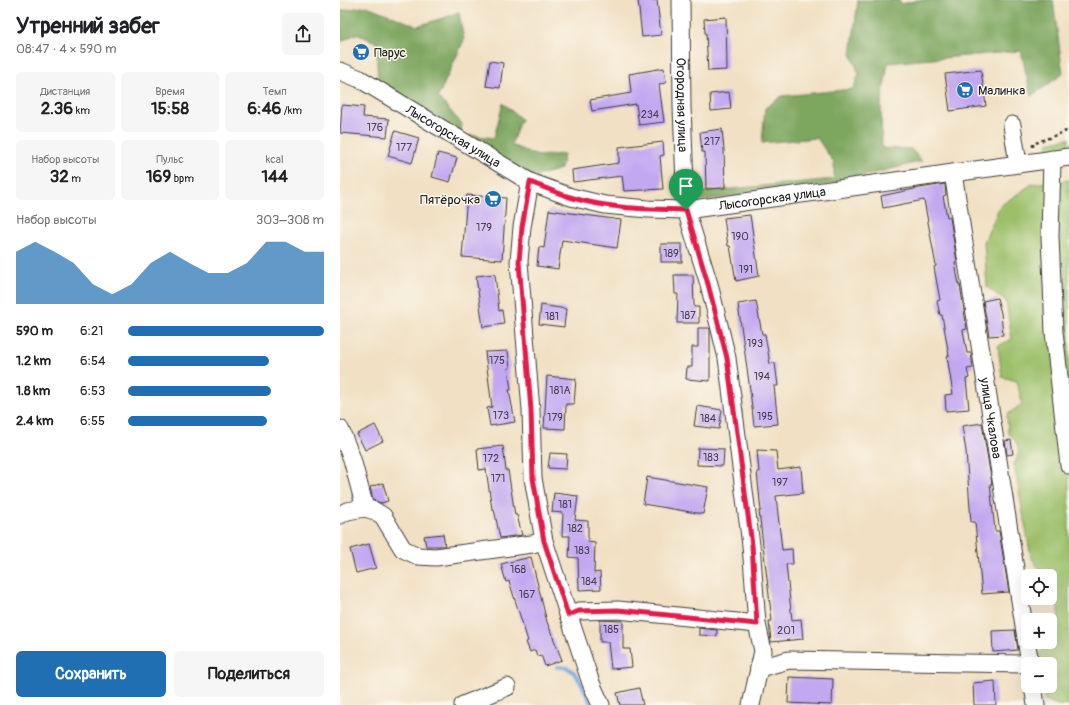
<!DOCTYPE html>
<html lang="ru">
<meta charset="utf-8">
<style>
body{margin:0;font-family:Pangolin,sans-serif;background:#f6f6f6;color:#202124;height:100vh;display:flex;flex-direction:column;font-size:15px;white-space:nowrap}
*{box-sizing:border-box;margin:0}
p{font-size:13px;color:#757577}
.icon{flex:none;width:22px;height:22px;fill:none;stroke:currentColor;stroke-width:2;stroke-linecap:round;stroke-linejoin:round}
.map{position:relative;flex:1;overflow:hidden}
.panel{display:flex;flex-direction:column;background:#fff;width:340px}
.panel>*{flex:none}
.fabs{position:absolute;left:681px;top:569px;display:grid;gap:8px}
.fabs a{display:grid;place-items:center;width:36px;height:36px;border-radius:6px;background:#fff;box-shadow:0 4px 16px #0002;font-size:20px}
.pin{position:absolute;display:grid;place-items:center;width:34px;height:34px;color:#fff;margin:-41px -17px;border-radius:50% 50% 50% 0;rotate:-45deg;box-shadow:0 0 4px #0007}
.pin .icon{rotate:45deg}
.round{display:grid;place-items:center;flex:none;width:42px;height:42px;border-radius:6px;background:#f6f6f6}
.summary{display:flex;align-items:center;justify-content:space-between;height:68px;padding:0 16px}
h1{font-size:22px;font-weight:700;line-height:30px}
.metrics{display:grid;grid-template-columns:repeat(3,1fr);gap:6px;height:68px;padding:4px 16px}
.metrics div{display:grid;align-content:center;border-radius:6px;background:#f6f6f6;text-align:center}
.metrics b{font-size:17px;font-weight:700}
.metrics small{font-size:11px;font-weight:400}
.metrics p{font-size:11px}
.chart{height:112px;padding:8px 16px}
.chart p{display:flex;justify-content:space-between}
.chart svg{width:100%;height:72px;margin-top:4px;fill:#1f6fb2;opacity:.7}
.cta{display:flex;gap:8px;margin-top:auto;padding:8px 16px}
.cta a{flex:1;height:46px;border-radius:6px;background:#1f6fb2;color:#fff;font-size:16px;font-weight:700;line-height:46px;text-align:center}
.cta a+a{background:#f6f6f6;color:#202124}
ul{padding:0 16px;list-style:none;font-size:13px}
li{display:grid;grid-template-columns:64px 48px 1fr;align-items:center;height:30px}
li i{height:10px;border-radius:5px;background:#1f6fb2}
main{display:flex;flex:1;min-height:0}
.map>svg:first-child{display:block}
.green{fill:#9cc06a;stroke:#5c6e43}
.forest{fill:#7da65e;stroke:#4c613d}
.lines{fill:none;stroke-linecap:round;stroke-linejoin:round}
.stream{stroke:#73a5de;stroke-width:4}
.building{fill:#c2a8f1}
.minor-casing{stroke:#3c3935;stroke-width:19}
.path{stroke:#3c3935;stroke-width:2.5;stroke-dasharray:3 3;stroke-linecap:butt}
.minor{stroke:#fff;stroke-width:17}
.route-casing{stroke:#fff;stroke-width:8}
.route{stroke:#e11d48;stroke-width:5}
.labels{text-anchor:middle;stroke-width:3;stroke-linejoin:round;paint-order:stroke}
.number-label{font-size:11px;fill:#463f51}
.poi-label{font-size:13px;fill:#1c1c1c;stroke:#fbf7ec;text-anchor:start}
.street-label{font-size:13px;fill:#1c1c1c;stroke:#fbf7ec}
</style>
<main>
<section class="panel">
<div class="summary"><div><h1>Утренний забег</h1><p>08:47 · 4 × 590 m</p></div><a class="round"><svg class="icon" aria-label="share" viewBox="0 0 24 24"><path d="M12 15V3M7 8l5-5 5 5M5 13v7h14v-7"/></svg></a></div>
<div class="metrics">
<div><p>Дистанция</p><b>2.36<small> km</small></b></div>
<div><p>Время</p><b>15:58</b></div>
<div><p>Темп</p><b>6:46<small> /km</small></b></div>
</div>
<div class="metrics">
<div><p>Набор высоты</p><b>32<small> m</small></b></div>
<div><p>Пульс</p><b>169<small> bpm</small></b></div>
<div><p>kcal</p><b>144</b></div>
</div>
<div class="chart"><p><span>Набор высоты</span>303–308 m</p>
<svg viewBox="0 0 160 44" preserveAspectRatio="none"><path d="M0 44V12L10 6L20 12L30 19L40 32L50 38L60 32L70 19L80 12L90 19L100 25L110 25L120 19L130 6L140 6L150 12L160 12V44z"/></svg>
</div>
<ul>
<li><b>590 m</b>6:21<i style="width:100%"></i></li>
<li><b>1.2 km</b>6:54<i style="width:72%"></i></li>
<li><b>1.8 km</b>6:53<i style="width:73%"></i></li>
<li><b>2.4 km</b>6:55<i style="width:71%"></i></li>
</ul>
<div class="cta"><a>Сохранить</a><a>Поделиться</a></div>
</section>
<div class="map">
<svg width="729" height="705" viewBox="0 0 729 705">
<rect width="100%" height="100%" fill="#fbf7ec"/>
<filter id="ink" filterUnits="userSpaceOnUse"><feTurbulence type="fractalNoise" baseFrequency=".025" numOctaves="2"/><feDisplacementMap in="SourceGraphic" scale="8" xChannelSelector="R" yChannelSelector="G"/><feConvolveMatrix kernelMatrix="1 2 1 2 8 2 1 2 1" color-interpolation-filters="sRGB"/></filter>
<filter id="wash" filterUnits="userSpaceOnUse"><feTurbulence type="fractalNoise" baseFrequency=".012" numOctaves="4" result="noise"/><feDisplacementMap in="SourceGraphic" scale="16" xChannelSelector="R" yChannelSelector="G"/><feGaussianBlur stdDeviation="0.9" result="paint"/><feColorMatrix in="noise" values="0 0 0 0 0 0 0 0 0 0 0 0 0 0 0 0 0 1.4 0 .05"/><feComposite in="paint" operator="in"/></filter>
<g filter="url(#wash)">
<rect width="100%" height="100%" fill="#f1e0c3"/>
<g class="green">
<polygon points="729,138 729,148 707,151 708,143"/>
<path d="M729,180V705H717L704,699L702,686H710V664H698L697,658L720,627L716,592L710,583V576H704L691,557L674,464C682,450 679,443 668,433L667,415L682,404L677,381L662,377L658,346L672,339L666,301L647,287L644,242L660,206L692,184Z"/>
</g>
<g class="forest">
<polygon points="518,0 559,0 562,4 577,0 713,0 723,74 691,96 681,51 548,63 541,105 542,148 571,149 582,161 493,184 356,201 351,193 494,179 494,163 477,138 422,143 425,108 442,96 513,89 519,74 511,54"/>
<polygon points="27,6 77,26 119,13 124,40 98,97 122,124 121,133 38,86 36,42 16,34 0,42 0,11"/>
<polygon points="163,103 181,119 171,145 198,156 224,154 221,169 193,177 130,143 130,135 154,138"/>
</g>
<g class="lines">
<path class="stream" d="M217,667C220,667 224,667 227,668C238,671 247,695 251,705"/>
</g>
<g id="blocks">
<g class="building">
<polygon points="298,0 317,0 321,35 302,37"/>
<polygon points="386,17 387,70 368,71 366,33 365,33 364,19"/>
<polygon points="150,61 163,63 160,88 146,86"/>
<polygon points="324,68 326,83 319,84 324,122 299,125 296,104 252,111 250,100 291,93 289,74"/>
<polygon points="641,70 646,106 610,111 605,74"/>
<polygon points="389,92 391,109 371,111 370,94"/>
<polygon points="2,105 24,107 23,117 49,119 47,137 0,133"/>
<polygon points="382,129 384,150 385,188 366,189 365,152 362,152 360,132"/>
<polygon points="55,131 79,138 72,163 48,156"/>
<polygon points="323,142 324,155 320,156 323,189 284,191 282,176 233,182 232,170 279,163 279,147"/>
<polygon points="98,153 117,158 110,182 92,177"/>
<polygon points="605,184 606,195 603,196 607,217 610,217 617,262 615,263 619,285 620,285 627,329 623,330 627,353 631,353 633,368 627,369 629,378 626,379 629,409 606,411 605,395 613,394 607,356 609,356 602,315 600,315 597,301 600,300 594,267 596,266 584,200 543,208 541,196 579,188"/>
<polygon points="127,195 166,198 162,260 122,257"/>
<polygon points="209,210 281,220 277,248 222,240 218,269 197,266 199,247 204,248"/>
<polygon points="410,215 419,276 396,281 390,246 388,246 384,218"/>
<rect x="321" y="244" width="21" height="18"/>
<polygon points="155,274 159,311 162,310 164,324 143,327 136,276"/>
<polygon points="334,275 353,275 354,307 359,307 359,323 337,323 338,294 335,294"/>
<polygon points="657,298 661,313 663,335 649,336 643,301"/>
<polygon points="416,301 422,334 425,334 430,364 435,363 438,386 434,386 438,424 414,426 410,390 398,304"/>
<polygon points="201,305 226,309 224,327 199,324"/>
<polygon points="358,328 369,328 370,329 370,381 346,379 347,367 352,367 352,347 358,347"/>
<polygon points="168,351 170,368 168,368 171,390 169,390 175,422 150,426 147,408 152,407 145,352"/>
<polygon points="207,376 236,379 234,404 226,404 225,429 204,428"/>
<polygon points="357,406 382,410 379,429 354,426"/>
<polygon points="642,423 652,484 650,484 655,531 659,531 669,592 642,594 635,522 631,522 626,451 622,426"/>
<polygon points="35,425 43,441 25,450 17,434"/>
<polygon points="671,440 673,454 667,455 665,441"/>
<polygon points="163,446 166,471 168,470 175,515 177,515 182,535 160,538 154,509 152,509 146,469 139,470 137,449"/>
<polygon points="358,448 384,449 383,466 357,465"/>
<polygon points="417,450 436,451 438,470 461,467 463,493 436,496 442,550 452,549 453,564 446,564 452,620 461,619 463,639 431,642 429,621 432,621 419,511 421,511 417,472 419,472"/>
<polygon points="210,453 227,454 226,469 208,468"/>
<polygon points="307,477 368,487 363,514 303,504"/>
<polygon points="43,483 48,501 41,503 33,500 30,487"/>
<polygon points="214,493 238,496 235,520 248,521 248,542 255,543 254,573 260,572 261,589 239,590 238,558 229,557 230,536 222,536 223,513 212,512"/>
<polygon points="103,534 105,546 86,546 84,536"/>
<polygon points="29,544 36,568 16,573 10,549"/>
<polygon points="191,557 207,622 222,660 205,666 201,655 197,656 195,650 190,652 186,642 188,641 169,581 166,582 161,564"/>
<polygon points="260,620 283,621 283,649 290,649 292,667 271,669 268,642 260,642"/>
<polygon points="359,628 377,630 377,636 359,635"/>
<polygon points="675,630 678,650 653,652 652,631"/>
<polygon points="449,677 493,679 492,705 448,703"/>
<polygon points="655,681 656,705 634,705 633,683"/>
<polygon points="299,688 303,705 280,705 277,693"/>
</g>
</g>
</g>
<g filter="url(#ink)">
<use href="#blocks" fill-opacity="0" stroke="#3c3935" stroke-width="1"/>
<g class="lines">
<g class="minor-casing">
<g id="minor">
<path id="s1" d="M341,0L342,107L346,210L369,284L387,358L411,545L417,624L423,651L411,705"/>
<path id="s2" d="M0,71L20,79L190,182L231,197L265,205L308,209L346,210L729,157"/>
<polyline points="672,125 678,164"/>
<polyline points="712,159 710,236 714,332 729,465"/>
<path id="s3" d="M613,173L690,664"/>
<polyline points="190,182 182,227 179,262 191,410 193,478 204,541 251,683 261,705"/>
<polyline points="0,429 12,459 25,508"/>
<polyline points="0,515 7,511 25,508 35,511 43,516 63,549 78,556 96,557 192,544 204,541"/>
<polyline points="228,615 239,611 278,610 417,624"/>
<polyline points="419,668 449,660 690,664"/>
<polyline points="693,686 696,705"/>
<polyline points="123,705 167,687"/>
</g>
</g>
<polyline class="path" points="693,147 693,144 729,130"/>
<use href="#minor" class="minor"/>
</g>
</g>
<g class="lines" filter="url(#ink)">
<g class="route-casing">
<path id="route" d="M190,182C203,187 217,193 230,197C267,209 308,209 346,210L368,284L387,358L412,545L417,624L278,610L239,611L228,615L204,541L193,478L191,410L179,262L182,227Z"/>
</g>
<use href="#route" class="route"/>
</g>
<defs>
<g id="supermarket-disc" transform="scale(0.9)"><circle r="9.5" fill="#1f6fb2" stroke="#fbf7ec"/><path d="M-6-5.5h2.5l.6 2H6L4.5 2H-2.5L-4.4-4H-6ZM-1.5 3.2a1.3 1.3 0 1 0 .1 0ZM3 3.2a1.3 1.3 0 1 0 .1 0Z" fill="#fff"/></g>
</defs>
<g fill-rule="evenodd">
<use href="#supermarket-disc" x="21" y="52"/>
<use href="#supermarket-disc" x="625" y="90"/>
<use href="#supermarket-disc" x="153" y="199"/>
</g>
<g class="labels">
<g class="number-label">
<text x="310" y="118">234</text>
<text x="35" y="131">176</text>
<text x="372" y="145">217</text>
<text x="64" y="151">177</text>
<text x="144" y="231">179</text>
<text x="400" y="240">190</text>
<text x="331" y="257">189</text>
<text x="406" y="273">191</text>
<text x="348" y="319">187</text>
<text x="212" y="320">181</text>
<text x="415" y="347">193</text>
<text x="157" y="364">175</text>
<text x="422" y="380">194</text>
<text x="220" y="394">181А</text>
<text x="161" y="419">173</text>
<text x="425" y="420">195</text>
<text x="215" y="421">179</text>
<text x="368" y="422">184</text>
<text x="371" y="461">183</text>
<text x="151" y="462">172</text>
<text x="158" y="482">171</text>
<text x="440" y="486">197</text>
<text x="225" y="508">181</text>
<text x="235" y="532">182</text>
<text x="242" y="554">183</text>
<text x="178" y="573">168</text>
<text x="249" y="585">184</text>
<text x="187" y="598">167</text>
<text x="271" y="633">185</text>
<text x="446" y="634">201</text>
</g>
<g class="poi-label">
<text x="34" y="57">Парус</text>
<text x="638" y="95">Малинка</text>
<text x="140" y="204" text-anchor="end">Пятёрочка</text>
</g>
<g class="street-label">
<text dy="5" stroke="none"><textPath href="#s1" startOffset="105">Огородная улица</textPath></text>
<text dy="5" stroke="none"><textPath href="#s2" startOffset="131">Лысогорская улица</textPath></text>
<text dy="5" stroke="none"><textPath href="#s2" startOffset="467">Лысогорская улица</textPath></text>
<text dy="5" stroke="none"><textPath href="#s3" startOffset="248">улица Чкалова</textPath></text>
</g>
</g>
</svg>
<div class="fabs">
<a><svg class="icon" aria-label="locate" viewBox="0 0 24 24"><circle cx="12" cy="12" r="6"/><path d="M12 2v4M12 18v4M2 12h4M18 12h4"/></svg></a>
<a>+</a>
<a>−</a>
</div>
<div class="pin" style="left:346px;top:210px;background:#1e9e55"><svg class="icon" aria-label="arrive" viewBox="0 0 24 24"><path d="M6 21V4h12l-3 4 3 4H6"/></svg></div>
</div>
</main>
